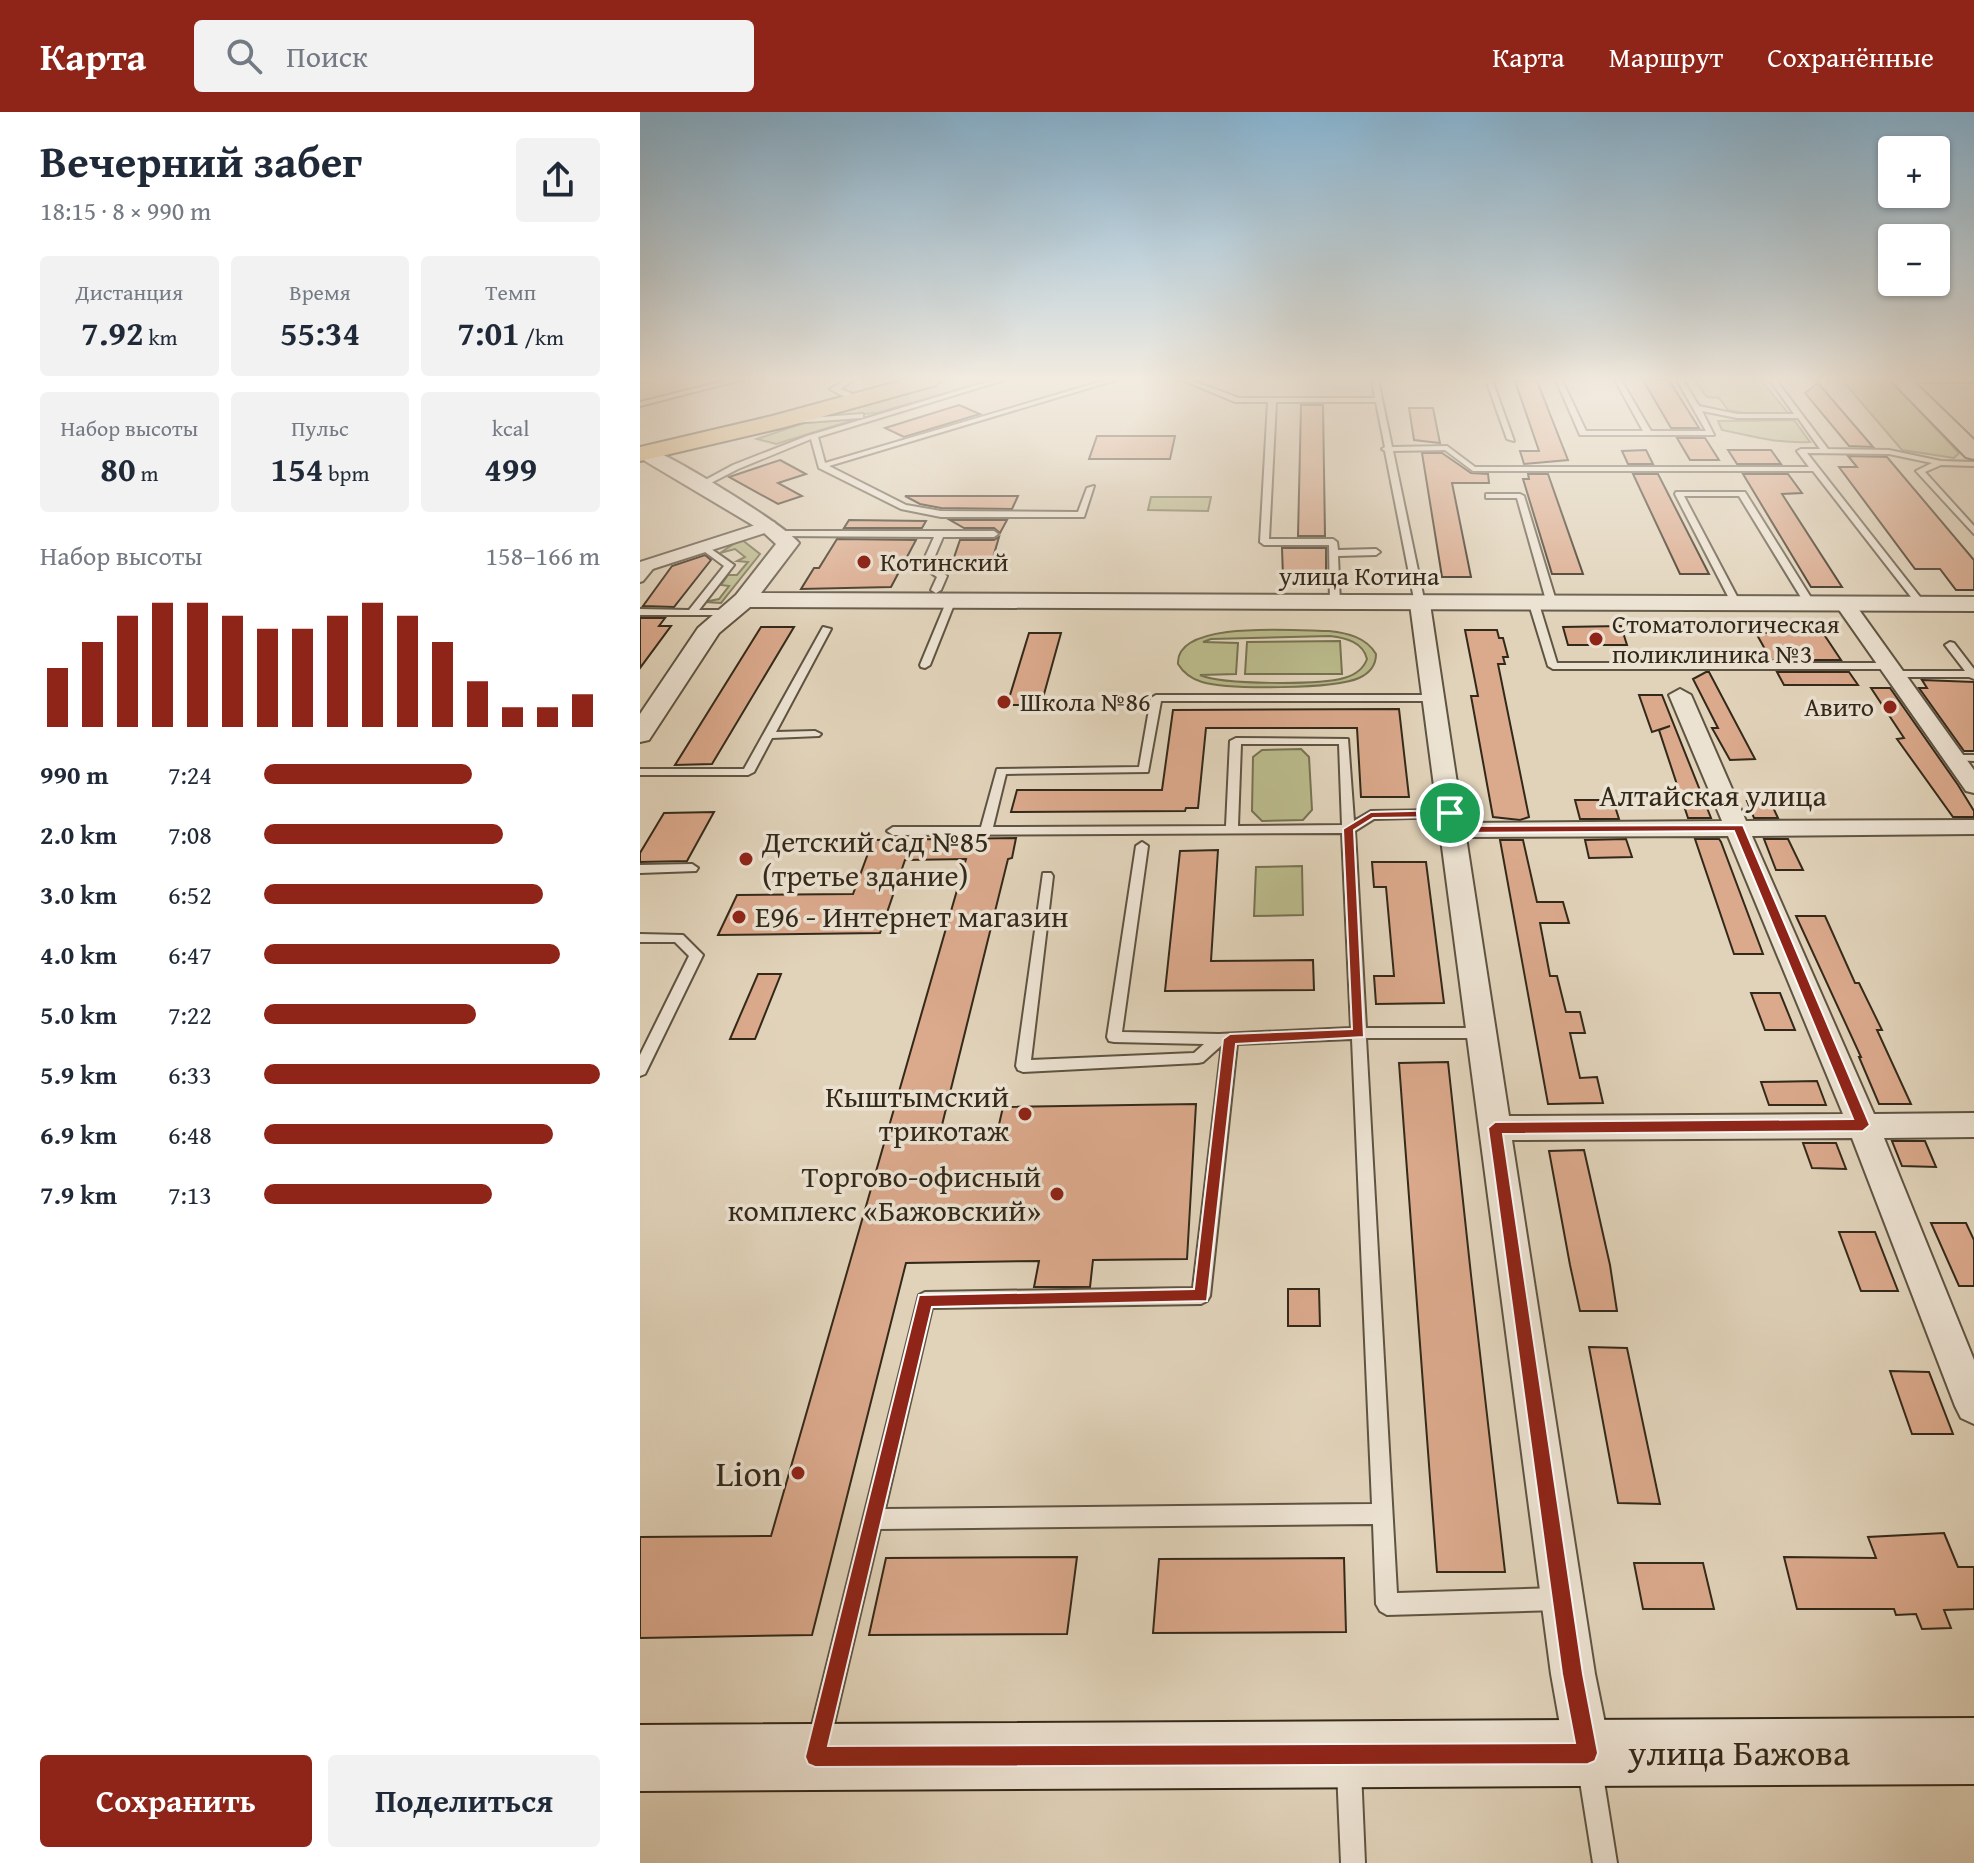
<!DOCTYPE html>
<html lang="ru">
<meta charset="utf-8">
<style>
body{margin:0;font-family:"Gentium Book Plus",serif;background:#f2f2f3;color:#1f2937;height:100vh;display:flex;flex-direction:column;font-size:30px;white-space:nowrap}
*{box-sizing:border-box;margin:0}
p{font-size:26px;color:#747a83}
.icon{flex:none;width:44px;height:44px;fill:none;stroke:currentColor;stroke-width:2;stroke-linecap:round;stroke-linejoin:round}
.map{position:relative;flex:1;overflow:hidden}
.side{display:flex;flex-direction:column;background:#fff;width:640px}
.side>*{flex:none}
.controls{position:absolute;left:1238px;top:24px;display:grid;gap:16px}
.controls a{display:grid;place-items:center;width:72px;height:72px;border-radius:8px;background:#fff;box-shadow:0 2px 6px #0004;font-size:40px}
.pin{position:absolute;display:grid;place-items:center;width:68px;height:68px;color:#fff;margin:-34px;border:4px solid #fff;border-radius:50%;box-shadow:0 2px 8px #0007}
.round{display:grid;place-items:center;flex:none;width:84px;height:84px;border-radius:8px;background:#f2f2f3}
.head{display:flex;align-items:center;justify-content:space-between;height:136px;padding:0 40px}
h1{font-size:44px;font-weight:700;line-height:60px}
.metrics{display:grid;grid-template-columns:repeat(3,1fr);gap:12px;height:136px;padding:8px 40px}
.metrics div{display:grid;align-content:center;border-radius:8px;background:#f2f2f3;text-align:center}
.metrics b{font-size:34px;font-weight:700}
.metrics small{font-size:22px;font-weight:400}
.metrics p{font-size:22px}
.chart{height:224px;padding:16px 40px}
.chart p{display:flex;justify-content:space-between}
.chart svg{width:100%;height:144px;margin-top:8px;stroke:#8f2418;stroke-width:6}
.cta{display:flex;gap:16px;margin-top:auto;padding:16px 40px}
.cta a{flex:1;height:92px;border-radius:8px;background:#8f2418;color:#fff;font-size:32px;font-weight:700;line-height:92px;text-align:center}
.cta a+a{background:#f2f2f3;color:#1f2937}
ul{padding:0 40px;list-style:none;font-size:26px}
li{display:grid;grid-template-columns:128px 96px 1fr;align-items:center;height:60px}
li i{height:20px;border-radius:10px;background:#8f2418}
header{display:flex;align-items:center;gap:48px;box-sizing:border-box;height:112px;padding:0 40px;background:#8f2418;color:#fff}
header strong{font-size:38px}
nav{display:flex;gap:44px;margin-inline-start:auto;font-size:28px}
.search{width:560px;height:72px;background:#f2f2f3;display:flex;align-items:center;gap:20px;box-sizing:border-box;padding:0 28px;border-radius:8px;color:#747a83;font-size:30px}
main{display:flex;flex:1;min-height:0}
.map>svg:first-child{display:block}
.green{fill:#baba8b;stroke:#767252;stroke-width:2;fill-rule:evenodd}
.building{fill:#dba98c;stroke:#33291a;stroke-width:2}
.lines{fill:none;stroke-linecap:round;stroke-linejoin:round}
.service-casing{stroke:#5e5442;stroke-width:4}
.minor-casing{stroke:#5e5442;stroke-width:4}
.tertiary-casing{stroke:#5e5442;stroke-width:4}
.secondary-casing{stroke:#33291a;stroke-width:4}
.primary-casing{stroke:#33291a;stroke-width:4}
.service{fill:#ece2d2;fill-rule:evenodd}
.minor{fill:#ece2d2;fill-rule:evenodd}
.tertiary{fill:#ece2d2;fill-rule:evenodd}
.secondary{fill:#ece2d2;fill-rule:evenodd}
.primary{fill:#e0ba7d;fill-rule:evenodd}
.route{fill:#8f2418;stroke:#fff;stroke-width:2;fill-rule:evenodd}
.poi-dot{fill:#8f2418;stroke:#ece2d2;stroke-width:3}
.labels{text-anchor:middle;stroke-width:7;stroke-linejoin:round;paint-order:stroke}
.far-poi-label{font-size:26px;fill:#33291a;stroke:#ece2d2;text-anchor:start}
.far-street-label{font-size:26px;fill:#33291a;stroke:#ece2d2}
.street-label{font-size:30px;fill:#33291a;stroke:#ece2d2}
.poi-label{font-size:30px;fill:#33291a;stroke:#ece2d2;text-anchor:start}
.near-poi-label{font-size:36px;fill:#33291a;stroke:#ece2d2;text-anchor:end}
.near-street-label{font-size:36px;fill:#33291a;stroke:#ece2d2}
</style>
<header>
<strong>Карта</strong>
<div class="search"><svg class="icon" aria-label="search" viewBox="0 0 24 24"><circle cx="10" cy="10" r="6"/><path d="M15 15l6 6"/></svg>Поиск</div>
<nav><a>Карта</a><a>Маршрут</a><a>Сохранённые</a></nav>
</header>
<main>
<section class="side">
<div class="head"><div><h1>Вечерний забег</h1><p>18:15 · 8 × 990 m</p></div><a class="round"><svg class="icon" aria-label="share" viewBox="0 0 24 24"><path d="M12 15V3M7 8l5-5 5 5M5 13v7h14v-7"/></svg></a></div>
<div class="metrics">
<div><p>Дистанция</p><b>7.92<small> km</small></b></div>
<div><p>Время</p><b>55:34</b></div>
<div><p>Темп</p><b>7:01<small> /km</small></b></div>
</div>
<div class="metrics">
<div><p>Набор высоты</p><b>80<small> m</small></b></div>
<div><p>Пульс</p><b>154<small> bpm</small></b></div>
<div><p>kcal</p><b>499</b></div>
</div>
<div class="chart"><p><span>Набор высоты</span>158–166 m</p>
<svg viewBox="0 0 160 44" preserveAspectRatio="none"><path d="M5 44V26M15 44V18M25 44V10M35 44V6M45 44V6M55 44V10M65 44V14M75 44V14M85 44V10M95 44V6M105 44V10M115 44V18M125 44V30M135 44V38M145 44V38M155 44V34"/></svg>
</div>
<ul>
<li><b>990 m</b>7:24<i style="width:62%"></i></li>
<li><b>2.0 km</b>7:08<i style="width:71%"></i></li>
<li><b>3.0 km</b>6:52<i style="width:83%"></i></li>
<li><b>4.0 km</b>6:47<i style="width:88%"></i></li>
<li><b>5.0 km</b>7:22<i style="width:63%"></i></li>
<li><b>5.9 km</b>6:33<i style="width:100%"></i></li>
<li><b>6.9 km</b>6:48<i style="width:86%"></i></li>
<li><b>7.9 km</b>7:13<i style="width:68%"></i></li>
</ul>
<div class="cta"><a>Сохранить</a><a>Поделиться</a></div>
</section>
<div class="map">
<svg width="1334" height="1751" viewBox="0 0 1334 1751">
<rect width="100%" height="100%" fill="#e1d3ba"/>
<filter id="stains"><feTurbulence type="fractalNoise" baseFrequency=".0025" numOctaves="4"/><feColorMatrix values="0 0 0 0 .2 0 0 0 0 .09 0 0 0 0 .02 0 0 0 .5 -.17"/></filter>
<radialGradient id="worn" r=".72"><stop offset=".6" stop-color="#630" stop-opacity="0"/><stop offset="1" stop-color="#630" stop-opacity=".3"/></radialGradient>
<g class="green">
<polygon points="307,268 351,268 237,301 183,305"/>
<polygon points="1054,268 1121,268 1148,301 1110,302 1088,298 1079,286 1067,285"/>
<polygon points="1202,268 1250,268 1319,341 1314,346 1262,338"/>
<polygon points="217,307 136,332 117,327 164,311"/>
<path d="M1154,308L1170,330C1140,332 1111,324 1082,318L1078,309Z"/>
<polygon points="511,385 571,385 568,399 508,398"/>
<polygon points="101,427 120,442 81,491 64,490 79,487 89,474 81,473 88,463 97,463 108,450 97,449 105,445 95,437 80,441"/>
<path d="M689,519C707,521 726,525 736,542C736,554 730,561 719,566C695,577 589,578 562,570C552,567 544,562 538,552C535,507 659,519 689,519ZM690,524C706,526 723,530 727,547C723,558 715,563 704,566C679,573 583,573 560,563L596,562L598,531L563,530L571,527Z"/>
<polygon points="700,529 702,562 605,562 607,530"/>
<polygon points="661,637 669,645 672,698 663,708 622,709 612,699 613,645 622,638"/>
<polygon points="662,754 663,803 614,804 616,755"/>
</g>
<g class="building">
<polygon points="1003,268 1029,268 1059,316 1031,316"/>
<polygon points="875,269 897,269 928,348 884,352 880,339 899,339"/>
<polygon points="1178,271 1233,335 1209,334 1165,281"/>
<polygon points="319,293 340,302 264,325 245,316"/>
<polygon points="661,293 683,293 685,424 658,424"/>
<polygon points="769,296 793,296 800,331 774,328"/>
<polygon points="457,324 535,324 530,347 449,347"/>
<polygon points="1037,326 1065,326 1079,348 1050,348"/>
<polygon points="1006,338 1013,352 988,352 982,339"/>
<polygon points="1088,338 1131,338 1141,352 1097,352"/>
<polygon points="782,341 802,341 831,361 848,362 849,371 812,371 831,465 802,465"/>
<polygon points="1208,344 1247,345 1334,448 1334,478 1316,478 1300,457 1275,457 1199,355 1217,355"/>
<polygon points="140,348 166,362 138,371 162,384 138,392 89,365"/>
<polygon points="888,362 908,362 943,462 912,462 883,367 889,367"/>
<polygon points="993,362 1018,362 1069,462 1040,462"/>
<polygon points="1103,362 1148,362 1162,381 1142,382 1202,475 1171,475"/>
<polygon points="265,384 378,384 372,397 301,396 280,392"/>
<polygon points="209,408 286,409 282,416 204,416"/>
<polygon points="310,408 367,408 360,421 354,416 324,416"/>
<polygon points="359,425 350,456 310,457 320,428 354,428"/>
<polygon points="197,427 276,428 251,475 161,477 174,456 179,456"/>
<polygon points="642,436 686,436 686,459 680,459 680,465 643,465"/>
<polygon points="65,443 71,448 34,495 3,494 32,454"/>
<polygon points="0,506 25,506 19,514 31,514 0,556"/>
<polygon points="981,514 987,533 928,533 923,515"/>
<polygon points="121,515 154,515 72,652 35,653"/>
<polygon points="825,518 857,518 859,526 863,526 868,545 863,545 865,552 858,552 889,705 880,708 853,705 831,584 838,584"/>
<polygon points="389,521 421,521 401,593 367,593"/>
<polygon points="1116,521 1183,521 1201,548 1131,548"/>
<polygon points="1066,560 1069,560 1115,647 1090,648 1072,616 1078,616 1053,567"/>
<polygon points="1137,560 1209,560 1218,573 1144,573"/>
<polygon points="1282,568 1334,570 1334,639 1324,639 1279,576 1287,576"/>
<polygon points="1231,576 1250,576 1318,673 1334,699 1334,705 1313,705 1257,627 1264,626"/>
<polygon points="999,583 1022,583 1071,706 1048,706 1019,618 1030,614 1012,620"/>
<polygon points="759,597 769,685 721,685 717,616 566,616 558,696 546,696 545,699 371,700 377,678 522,678 533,598"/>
<polygon points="935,688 973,688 979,707 940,707"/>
<polygon points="1107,689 1130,689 1138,706 1114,706"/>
<polygon points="74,700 47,749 0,750 0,741 24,701"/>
<polygon points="376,726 372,746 368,747 301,1017 358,1017 363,995 556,992 547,1147 453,1148 450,1175 394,1175 399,1149 266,1151 172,1523 0,1526 0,1425 131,1424 326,747 265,748 240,821 78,823 97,783 213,782 233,728"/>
<polygon points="986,727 992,745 949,746 945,728"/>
<polygon points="1055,727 1079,727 1081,730 1123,842 1094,842"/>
<polygon points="1124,727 1148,727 1163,758 1136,758"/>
<polygon points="860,728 883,728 897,790 923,790 929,811 900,811 910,864 917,864 926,900 940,900 945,921 930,921 940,966 957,965 963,991 908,992"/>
<polygon points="578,738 571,849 673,848 674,878 525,879 540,739"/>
<polygon points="732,750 786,750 804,891 736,892 734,864 754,864 746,775 734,775"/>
<polygon points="1156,804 1185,804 1215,871 1219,871 1242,918 1237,918 1271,992 1239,992 1219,945 1221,945"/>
<polygon points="118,862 141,862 115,927 90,927"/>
<polygon points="1111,881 1140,881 1155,918 1125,918"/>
<polygon points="808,950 831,1163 865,1460 797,1460 759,951"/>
<polygon points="1177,969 1186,993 1129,993 1121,970"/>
<polygon points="1252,1029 1285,1029 1296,1055 1262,1054"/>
<polygon points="1163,1031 1196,1031 1206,1057 1172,1056"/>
<polygon points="944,1038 970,1153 977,1199 940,1199 930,1153 909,1039"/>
<polygon points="1291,1111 1326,1111 1334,1128 1334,1174 1319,1174"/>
<polygon points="1199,1120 1235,1120 1258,1179 1221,1179"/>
<polygon points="648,1177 679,1177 680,1214 648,1214"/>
<polygon points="949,1235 987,1236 1020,1392 978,1391"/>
<polygon points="1250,1259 1289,1260 1313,1322 1272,1322"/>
<polygon points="1304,1421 1318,1455 1334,1455 1334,1497 1304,1498 1311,1516 1282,1517 1276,1502 1256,1503 1254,1497 1157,1497 1144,1445 1236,1446 1228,1425"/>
<polygon points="437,1445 427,1522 229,1523 246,1446"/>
<polygon points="704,1446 706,1520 513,1521 519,1447"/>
<polygon points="994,1451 1063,1451 1074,1497 1003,1497"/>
</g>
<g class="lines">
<g class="service-casing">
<g id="service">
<polygon points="89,268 100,268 0,294 0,290"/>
<polygon points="206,268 214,268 200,277 211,281 211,285 205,285 190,277"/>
<polygon points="354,268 364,268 178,325 185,351 466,268 476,268 189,354 266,393 301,399 438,400 447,376 454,374 444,405 301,405 261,397 179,356 171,327 98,357 63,375 56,373 93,353 167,324"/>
<polygon points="542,268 551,268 599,286 735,286 732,268 738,268 752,335 807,334 835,355 1169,355 1157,339 1161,337 1180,337 1158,306 1097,306 1062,299 1074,323 940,323 916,268 922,268 946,319 1003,319 975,268 981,268 1011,319 1066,319 1037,268 1043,268 1059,294 1097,302 1154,302 1130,268 1136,268 1188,337 1249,338 1301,349 1334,350 1334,354 1301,353 1285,360 1334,414 1334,422 1276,359 1292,351 1249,342 1167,341 1284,490 1286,492 1281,495 1278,494 1173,359 833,359 805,338 753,339 785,492 780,495 775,492 745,339 742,337 745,335 736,290 636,290 629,427 693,427 697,430 698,438 736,437 740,440 736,443 698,444 700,492 695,495 690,492 689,433 624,433 620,430 628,290 595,290"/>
<polygon points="846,268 852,268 874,329 867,327"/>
<polygon points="1259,268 1334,268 1334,270 1262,270"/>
<polygon points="223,302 223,306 220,306 153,311 149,309 153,307"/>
<polygon points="1036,380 1105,380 1175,492 1173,494 1165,492 1099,384 1044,384 1101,492 1093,494 1035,382"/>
<polygon points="846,382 880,382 884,384 917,492 915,494 907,492 877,386 846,386"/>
<polygon points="140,419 354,419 358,422 354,425 303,425 291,453 307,464 301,478 296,481 291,478 297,465 281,454 294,425 137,424 137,420"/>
<polygon points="64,432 94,453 59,498 89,498 92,499 92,503 0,503 0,497 49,498 84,454 61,437 60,435"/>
<polygon points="8,451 16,453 3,469 0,470 0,461"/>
<polygon points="307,488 315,490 290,553 285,556 281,555 280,553"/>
<polygon points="894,489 899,492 917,551 1249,551 1254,554 1249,557 913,557 908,554 889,492"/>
<polygon points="183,515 191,517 136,620 175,619 181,622 179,624 132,626 114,660 108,663 0,663 0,657 104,657"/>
<polygon points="1310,530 1314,531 1334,557 1334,567 1329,565 1255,565 1250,562 1255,559 1325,559 1305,533"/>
<path d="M516,583H794L799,586L794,589H521L508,660L366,662L353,715L586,714L590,629L596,626L708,627L714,709L731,699L814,698L816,701L814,704L810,705L734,707L715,719L726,916H841L846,917L848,921L846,925L841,926H726L757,1481L918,1476L925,1480L929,1487L925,1494L918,1498L747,1503L740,1499L736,1492L733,1412L240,1417L190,1629L187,1637L179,1640L171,1637L168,1629L279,1183L285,1180L553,1176L582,933L563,950L558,951L383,960L378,958L376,954L403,761H411L413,764L391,948L554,941L564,932L474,930L469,929L467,925L496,734L502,730L508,734L482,920L579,922L711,916L702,721L253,723L247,719L253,715H341L357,657L499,655L511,586ZM601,632H699L702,713L598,714ZM712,927L732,1392L245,1397L292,1196L561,1192L567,1189L570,1184L597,932Z"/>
<polygon points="1315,643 1334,643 1334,649 1311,648 1311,644"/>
<polygon points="52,752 58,756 56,759 0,761 0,753"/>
<polygon points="0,822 43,823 63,843 7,958 5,962 0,964 0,943 49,844 35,830 0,830"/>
<polygon points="950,1645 958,1649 962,1657 977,1751 953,1751 938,1657 942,1649"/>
<polygon points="709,1646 717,1650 721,1658 725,1751 701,1751 697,1658 701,1650"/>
</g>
</g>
<g class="minor-casing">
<g id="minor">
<polygon points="128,409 134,410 137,414 134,418 0,461 0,450"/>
<path d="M780,486L790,492L823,711L1082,709L1029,583L1040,577L1051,583L1106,709L1334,708V722L1112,724L1234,1002L1334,1001V1025L1244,1026L1334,1248V1312L1321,1306L1315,1294L1212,1026L872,1028L955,1562L971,1641L964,1657L948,1664L932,1657L925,1641L911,1562L770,492ZM1088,724L1203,1002L869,1004L826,725Z"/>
<polygon points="1205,486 1212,488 1334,658 1334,681 1326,679 1195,492"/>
</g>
</g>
<g class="tertiary-casing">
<path id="tertiary" d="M5,335C28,341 145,413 159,431L121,481L1334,485V499L110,495L79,521L9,628L0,630V602L58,516L96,483L136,432L121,418L0,346V337Z"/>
</g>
<g class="secondary-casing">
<g id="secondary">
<polygon points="1251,268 1272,268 1334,328 1334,347 1326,345"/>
<polygon points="1334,1606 1334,1672 0,1679 0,1613"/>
</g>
</g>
<g class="primary-casing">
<polygon id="primary" points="264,268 299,268 296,273 145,315 0,349 0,335 132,304"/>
</g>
<use href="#service" class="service"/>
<use href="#minor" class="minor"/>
<use href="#tertiary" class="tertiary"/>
<use href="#secondary" class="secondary"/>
<use href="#primary" class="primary"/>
</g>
<linearGradient id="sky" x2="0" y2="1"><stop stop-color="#87b5d4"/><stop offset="0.52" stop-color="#f2ebe0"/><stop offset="1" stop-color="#f2ebe0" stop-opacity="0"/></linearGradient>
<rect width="1334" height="513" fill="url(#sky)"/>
<path class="route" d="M810,698L815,701L817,714L1103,713L1230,1013L1223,1019L863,1022L943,1562L958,1641L955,1649L948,1652L175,1655L168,1652L165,1645L279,1183L554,1177L583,927L590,922L712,917L703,717L731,700ZM805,705L807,718L812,721L1094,719L1213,1007L855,1010L848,1016L922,1562L935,1631L188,1634L292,1195L567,1189L596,932L724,925L714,718L733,706Z"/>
<g class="poi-dot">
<circle cx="224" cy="450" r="8"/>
<circle cx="956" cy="527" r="8"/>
<circle cx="364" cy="590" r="8"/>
<circle cx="1250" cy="595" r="8"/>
<circle cx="106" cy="747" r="8"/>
<circle cx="99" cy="805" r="8"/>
<circle cx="385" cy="1002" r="8"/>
<circle cx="417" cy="1082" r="8"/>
<circle cx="158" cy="1361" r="8"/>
</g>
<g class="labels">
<g class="far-poi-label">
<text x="240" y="459">Котинский</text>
<text x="972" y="521">Стоматологическая<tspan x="972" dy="30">поликлиника №3</tspan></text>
<text x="380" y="599">Школа №86</text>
<text x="1234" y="604" text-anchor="end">Авито</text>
</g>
<g class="far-street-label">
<text x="719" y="473">улица Котина</text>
</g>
<g class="street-label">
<text x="1073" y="694">Алтайская улица</text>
</g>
<g class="poi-label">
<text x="122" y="740">Детский сад №85<tspan x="122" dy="34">(третье здание)</tspan></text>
<text x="115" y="815">Е96 - Интернет магазин</text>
<text x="369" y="995" text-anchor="end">Кыштымский<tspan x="369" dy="34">трикотаж</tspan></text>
<text x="401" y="1075" text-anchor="end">Торгово-офисный<tspan x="401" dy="34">комплекс «Бажовский»</tspan></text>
</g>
<g class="near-poi-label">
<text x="142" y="1374">Lion</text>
</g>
<g class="near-street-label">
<text x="1099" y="1653">улица Бажова</text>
</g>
</g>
<rect width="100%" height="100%" filter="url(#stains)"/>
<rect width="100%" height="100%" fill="url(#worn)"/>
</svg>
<div class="controls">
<a>+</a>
<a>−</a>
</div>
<div class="pin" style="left:810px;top:701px;background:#1e9e55"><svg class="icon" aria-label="arrive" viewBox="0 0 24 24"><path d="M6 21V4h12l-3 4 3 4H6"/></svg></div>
</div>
</main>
